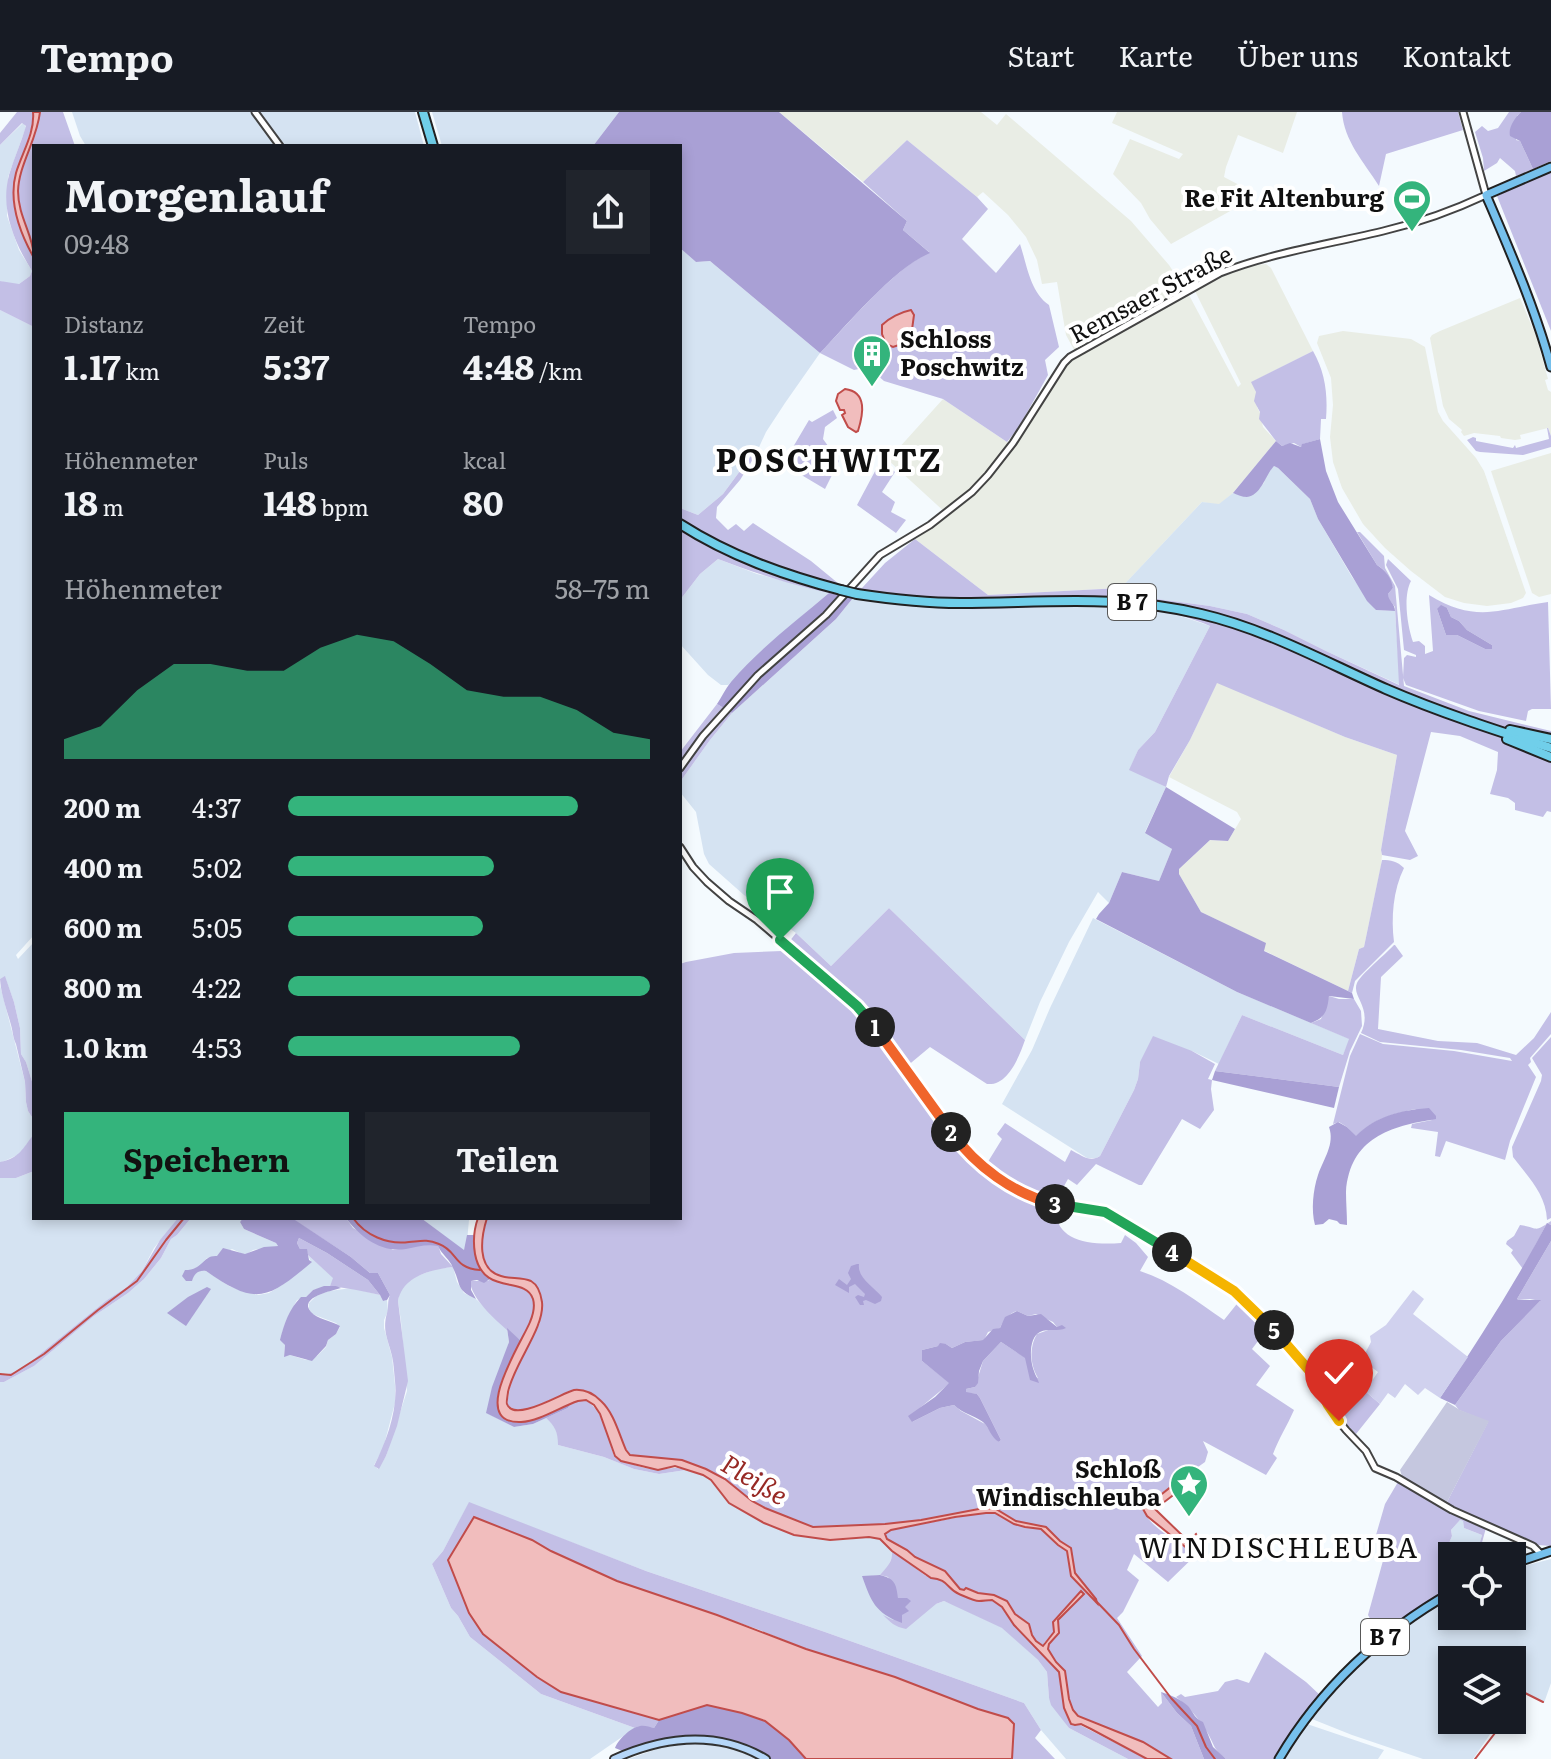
<!DOCTYPE html>
<html lang="de">
<meta charset="utf-8">
<style>
body{margin:0;font-family:Literata,serif;background:#20242c;color:#f1f3f6;height:100vh;display:flex;flex-direction:column;font-size:30px;white-space:nowrap}
*{box-sizing:border-box;margin:0}
p{font-size:26px;color:#9ea1a6}
.icon{flex:none;width:44px;height:44px;fill:none;stroke:currentColor;stroke-width:2;stroke-linecap:round;stroke-linejoin:round}
.map{position:relative;flex:1;overflow:hidden}
.side{position:absolute;left:32px;top:32px;width:650px;height:1076px;display:flex;flex-direction:column;background:#171b24;border-radius:0px;box-shadow:0 4px 12px #0003}
.side>*{flex:none}
.tools{position:absolute;left:1438px;top:1430px;display:grid;gap:16px}
.tools a{display:grid;place-items:center;width:88px;height:88px;border-radius:0px;background:#171b24;box-shadow:0 4px 12px #0003;font-size:40px}
.pin{position:absolute;display:grid;place-items:center;width:68px;height:68px;color:#fff;margin:-82px -34px;border-radius:50% 50% 50% 0;rotate:-45deg;box-shadow:0 0 8px #0007}
.pin .icon{rotate:45deg}
.km{position:absolute;width:40px;height:40px;margin:-20px;border-radius:50%;background:#222;color:#fff;font-size:22px;line-height:40px;text-align:center}
.round{display:grid;place-items:center;flex:none;width:84px;height:84px;border-radius:0px;background:#20242c}
.summary{display:flex;align-items:center;justify-content:space-between;height:136px;padding:0 32px}
h1{font-size:44px;font-weight:700;line-height:60px}
.stats{display:grid;grid-template-columns:repeat(3,1fr);gap:12px;height:136px;padding:8px 32px}
.stats div{display:grid;align-content:center}
.stats b{font-size:34px;font-weight:700}
.stats small{font-size:22px;font-weight:400}
.stats p{font-size:22px}
.chart{height:224px;padding:16px 32px}
.chart p{display:flex;justify-content:space-between}
.chart svg{width:100%;height:144px;margin-top:8px;fill:#34b47c;opacity:.7}
.cta{display:flex;gap:16px;margin-top:auto;padding:16px 32px}
.cta a{flex:1;height:92px;border-radius:0px;background:#34b47c;color:#111;font-size:32px;font-weight:700;line-height:92px;text-align:center}
.cta a+a{background:#20242c;color:#f1f3f6}
ul{padding:0 32px;list-style:none;font-size:26px}
li{display:grid;grid-template-columns:128px 96px 1fr;align-items:center;height:60px}
li i{height:20px;border-radius:10px;background:#34b47c}
header{display:flex;align-items:center;gap:48px;box-sizing:border-box;height:112px;padding:0 40px;background:#171b24;border-bottom:2px solid #363941}
header strong{font-size:38px}
nav{display:flex;gap:44px;margin-inline-start:auto;font-size:28px}
.map>svg:first-child{display:block}
.industrial{fill:#e9ede5}
.farmland{fill:#d5e3f2}
.green{fill:#c3bfe6;fill-rule:evenodd}
.forest{fill:#a9a0d5}
.cemetery{fill:#c5c7df}
.pitch{fill:#d0d1ee}
.water{fill:#f1bdbd;stroke:#c14c4a;stroke-width:2}
.lines{fill:none;stroke-linecap:round;stroke-linejoin:round}
.stream{stroke:#c14c4a;stroke-width:2}
.tertiary-casing{stroke:#434343;stroke-width:9}
.secondary-casing{stroke:#323232;stroke-width:10}
.primary-casing{stroke:#212121;stroke-width:11}
.trunk-casing{stroke:#212121;stroke-width:12}
.tertiary{stroke:#fff;stroke-width:5}
.secondary{stroke:#b5d6f8;stroke-width:6}
.primary{stroke:#76c0ec;stroke-width:7}
.trunk{stroke:#70cfea;stroke-width:8}
.trunk-bridge-casing{stroke:#212121;stroke-width:12;stroke-linecap:butt}
.trunk-bridge{stroke:#70cfea;stroke-width:8}
.split-1-casing{stroke:#fff;stroke-width:16}
.split-2-casing{stroke:#fff;stroke-width:16}
.split-3-casing{stroke:#fff;stroke-width:16}
.split-4-casing{stroke:#fff;stroke-width:16}
.split-5-casing{stroke:#fff;stroke-width:16}
.split-6-casing{stroke:#fff;stroke-width:16}
.split-1{stroke:#22a559;stroke-width:10}
.split-2{stroke:#f0652b;stroke-width:10}
.split-3{stroke:#f0652b;stroke-width:10}
.split-4{stroke:#22a559;stroke-width:10}
.split-5{stroke:#f5b400;stroke-width:10}
.split-6{stroke:#f5b400;stroke-width:10}
.labels{text-anchor:middle;stroke-width:8;stroke-linejoin:round;paint-order:stroke}
.shield{fill:#fff;stroke:#585858;stroke-width:2}
.shield-label{font-size:22px;font-weight:bold;fill:#101010}
.poi-label{font-size:24px;font-weight:bold;fill:#101010;stroke:#fff;text-anchor:end}
.street-label{font-size:24px;fill:#101010;stroke:#fff}
.water-label{font-size:26px;font-style:italic;fill:#972924;stroke:#fff}
.quarter-label{font-size:28px;letter-spacing:2px;fill:#101010;stroke:#fff}
.district-label{font-size:32px;font-weight:bold;letter-spacing:2px;fill:#101010;stroke:#fff}
</style>
<header>
<strong>Tempo</strong>
<nav><a>Start</a><a>Karte</a><a>Über uns</a><a>Kontakt</a></nav>
</header>
<div class="map">
<svg width="1551" height="1647" viewBox="0 0 1551 1647">
<rect width="100%" height="100%" fill="#f4fafe"/>
<g class="industrial">
<polygon points="779,0 981,0 997,13 1006,2 1131,109 1169,153 1190,185 1238,275 1241,272 1195,179 1226,163 1255,153 1266,152 1271,156 1313,239 1252,270 1256,280 1257,295 1260,301 1263,315 1276,329 1233,381 1219,393 1202,390 1121,476 988,483 915,427 932,416 948,403 888,348 943,287 1007,330 1016,332 1067,252 1078,245 1066,223 1057,170 1042,172 1037,148 1026,125 1008,103 983,80 977,85 907,28 863,70"/>
<polygon points="1117,0 1297,0 1283,41 1238,23 1226,55 1224,65 1243,75 1248,80 1250,88 1171,132 1150,107 1141,91 1113,62 1130,27 1179,47 1183,42 1112,11"/>
<polygon points="1520,186 1536,224 1548,267 1545,268 1548,278 1551,280 1551,324 1548,316 1520,323 1521,327 1515,328 1501,326 1500,324 1474,321 1464,324 1461,320 1462,318 1449,307 1443,294 1430,226 1432,223 1440,219"/>
<polygon points="1343,219 1411,227 1425,235 1438,300 1443,309 1476,346 1484,359 1526,481 1523,486 1511,491 1487,494 1464,491 1445,485 1411,459 1385,436 1363,412 1342,376 1333,350 1330,325 1333,293 1331,266 1317,231 1319,224"/>
<polygon points="1551,341 1551,482 1539,485 1532,481 1491,359"/>
<polygon points="1217,570 1345,625 1397,643 1381,738 1382,743 1381,754 1369,811 1364,835 1359,837 1348,879 1263,838 1265,831 1201,800 1179,762 1179,757 1210,728 1228,729 1241,707 1237,700 1169,665 1190,628"/>
</g>
<g class="farmland">
<polygon points="72,0 415,0 424,34 86,34 80,24"/>
<polygon points="432,0 619,0 593,34 442,34"/>
<polygon points="23,11 26,15 8,65 7,104 19,138 32,159 30,164 19,172 13,173 0,169 0,33"/>
<polygon points="680,136 696,150 710,149 820,241 785,291 766,320 755,344 751,344 723,382 698,403 680,396"/>
<polygon points="0,198 34,215 34,823 16,843 18,847 34,830 34,976 26,950 21,942 20,916 14,890 5,865 0,867"/>
<polygon points="1274,354 1278,356 1310,387 1318,407 1352,465 1376,498 1395,499 1400,573 1326,539 1284,518 1247,502 1210,494 1118,482 1118,479 1202,390 1219,392 1233,381 1247,385 1264,371 1267,360"/>
<polygon points="718,447 757,462 829,481 803,503 728,573 721,573 708,563 680,532 680,488 700,462"/>
<polygon points="853,486 887,491 963,497 1045,494 1124,494 1169,500 1210,514 1155,620 1138,638 1130,657 1166,675 1145,720 1172,737 1159,769 1122,760 1109,791 1098,780 1069,830 1040,890 1025,928 889,796 831,854 796,821 744,783 709,752 704,742 696,700 680,680 680,670 710,628 732,601 836,507"/>
<polygon points="1093,806 1237,880 1350,927 1343,943 1242,903 1219,952 1192,939 1140,950 1138,967 1134,978 1100,1044 1096,1046 1087,1046 1002,992 1032,938 1050,896"/>
<polygon points="0,873 25,970 26,990 28,999 34,1008 34,1022 20,1042 2,1050 0,1050"/>
<polygon points="34,1059 34,1106 178,1106 154,1136 142,1159 127,1175 107,1188 29,1251 14,1260 4,1263 0,1261 0,1066 16,1066"/>
<polygon points="191,1106 243,1106 240,1110 244,1117 276,1131 278,1134 253,1138 245,1143 232,1137 217,1145 207,1146 200,1154 191,1158 194,1162 201,1158 206,1159 229,1174 242,1179 258,1183 269,1181 282,1173 304,1156 311,1150 308,1143 334,1166 330,1174 313,1178 306,1185 297,1188 286,1209 282,1221 281,1228 285,1233 284,1244 290,1243 306,1248 317,1244 326,1235 328,1228 336,1222 340,1215 336,1211 312,1202 309,1197 309,1191 316,1184 329,1179 352,1176 380,1183 383,1189 387,1188 388,1199 384,1208 384,1216 392,1245 395,1273 395,1291 383,1337 374,1353 378,1357 386,1344 407,1279 401,1209 398,1189 400,1178 412,1166 436,1157 453,1155 457,1170 464,1181 476,1187 507,1216 509,1230 487,1301 514,1315 533,1312 546,1306 554,1313 558,1322 558,1333 604,1345 634,1357 659,1362 686,1358 703,1363 711,1367 729,1391 764,1411 794,1423 821,1427 845,1428 869,1425 881,1427 892,1439 892,1445 888,1455 880,1463 862,1465 936,1492 944,1489 954,1493 1003,1516 1038,1548 1047,1560 1049,1586 1069,1616 1128,1647 1066,1647 1041,1618 1024,1591 825,1520 646,1459 469,1391 443,1439 432,1452 451,1496 458,1504 470,1525 541,1582 635,1616 590,1647 0,1647 0,1270 4,1270 34,1254 94,1204 128,1181 144,1167 161,1146 171,1127 177,1123"/>
<polygon points="421,1106 465,1106 469,1108 467,1129 464,1139"/>
<polygon points="1460,1408 1463,1409 1464,1416 1482,1423 1476,1444 1452,1444 1452,1456 1443,1446 1452,1424 1451,1418"/>
<polygon points="1551,1447 1551,1571 1544,1591 1525,1582 1519,1590 1512,1593 1512,1548 1452,1548 1452,1572 1447,1584 1452,1589 1452,1608 1486,1608 1490,1610 1493,1618 1473,1647 1423,1647 1352,1623 1312,1607 1311,1605 1325,1587 1369,1542 1401,1516 1450,1485 1452,1484 1452,1504 1512,1504 1512,1457"/>
<polygon points="1307,1612 1384,1638 1378,1647 1285,1647"/>
<polygon points="716,1626 748,1634 769,1647 628,1647 666,1634 696,1630 711,1630"/>
</g>
<g class="green">
<path d="M17,0H33V11L14,72L25,129L34,146V215L0,198V169L19,172L30,164L32,159C14,130 0,97 9,63C14,46 21,31 26,14L22,11L0,33V21Z"/>
<path d="M40,0H63L75,34H34V135C24,115 15,91 20,67C24,44 37,25 40,0Z"/>
<path d="M1342,0H1458L1463,18L1386,42L1379,74C1364,50 1344,29 1342,0Z"/>
<polygon points="1509,0 1521,0 1517,4 1516,28 1520,29 1533,57 1516,64 1515,59 1500,46 1497,51 1484,59 1483,46 1475,20 1482,14 1488,19 1498,16"/>
<path d="M907,28L977,85L988,97L962,127L996,161L1020,132C1027,153 1030,180 1049,193L1059,235L1045,248L1048,263L1019,315L1007,330L943,287L884,269L868,255L854,258L820,241C851,209 890,161 929,140L903,118L907,109L863,70Z"/>
<polygon points="1551,58 1551,219 1497,84"/>
<path d="M1313,239C1325,260 1328,282 1326,307H1321L1320,327L1303,332L1301,335L1294,331L1282,334L1276,329L1259,307L1260,300L1254,289L1256,280L1251,270Z"/>
<polygon points="833,298 837,306 825,315 823,327 839,349 825,377 783,352 809,308 812,310"/>
<polygon points="1547,316 1548,316 1551,324 1551,335 1523,343 1480,340 1476,339 1467,328 1473,325 1476,326 1476,329 1513,336 1515,333 1516,336 1549,327"/>
<path d="M751,344H755L740,368L717,395L716,406L728,418L736,412L744,419L753,411L811,449L839,472L862,476L885,451L915,427L988,483L1121,476L1118,479L1119,482L1210,494L1247,502L1284,518L1326,539L1399,573L1395,495L1388,486V482L1393,476C1389,465 1387,459 1377,453L1357,420H1360L1384,444L1385,456L1395,474L1404,574L1469,599L1551,619V700L1547,699L1543,705L1515,698V691L1508,686L1490,682L1497,658L1498,640L1460,624L1431,620L1405,719L1418,744L1410,748L1382,743L1381,738L1397,643L1345,625L1217,571L1190,628L1169,664L1166,675L1129,658L1138,638L1155,620L1210,514C1132,480 1044,499 962,497C878,496 795,477 718,447L700,462L680,488V396L698,403L723,382Z"/>
<polygon points="881,348 895,360 882,380 895,390 891,400 906,408 896,421 857,393"/>
<path d="M1388,447L1411,469C1403,484 1407,513 1413,530L1419,529L1425,534V542L1433,539L1429,483C1477,512 1499,497 1548,490L1551,597H1532L1528,599L1526,609L1479,599L1406,573L1403,566L1404,546L1407,543L1416,545V543L1404,538L1398,477L1386,453ZM1447,496L1451,505L1459,509L1467,518L1492,533L1485,537L1457,523H1446L1437,497Z"/>
<polygon points="717,592 732,601 710,628 680,670 680,640"/>
<path d="M1382,748C1391,748 1397,749 1404,756C1393,778 1391,806 1394,830L1355,869L1352,881L1348,879L1359,837L1364,835Z"/>
<path d="M889,796L1025,928C1019,945 1008,974 987,972L930,935L900,960L952,1028L980,1059L986,1053L1002,1027L997,1022L1005,1011L1065,1050L1071,1038C1081,1043 1090,1051 1100,1044L1134,978L1138,967L1140,950L1153,924L1192,939L1215,952L1208,967L1212,968L1211,977L1214,998L1200,1017L1182,1007L1142,1073H1139L1096,1052L1077,1073L1068,1067C1037,1119 1073,1135 1121,1131L1125,1123L1136,1131L1148,1145L1140,1159C1171,1169 1198,1190 1224,1208L1240,1188L1268,1216L1252,1237L1270,1254L1256,1273L1294,1298C1287,1314 1279,1326 1273,1342L1277,1346L1266,1363L1203,1329L1208,1340L1205,1350L1142,1395C1147,1413 1172,1426 1187,1437L1197,1429L1203,1436L1168,1470L1134,1442L1127,1458L1139,1468L1123,1500L1117,1506L1142,1544L1127,1560L1158,1595L1162,1591L1161,1580L1177,1601L1191,1614L1204,1647H1171L1143,1630L1077,1604L1073,1599L1069,1587L1065,1559L1056,1551L1048,1537L1049,1532L1059,1521L1058,1508L1083,1483L1081,1480L1053,1509L1054,1520L1044,1531V1534L1036,1529L1032,1523L1029,1512L1015,1502L1007,1489L994,1483L978,1481L966,1476L964,1478L960,1477L945,1459L915,1445L907,1438L886,1427L885,1422L891,1418L980,1401H994L1014,1412L1041,1417L1058,1433L1067,1439L1071,1464L1094,1489L1097,1491L1096,1487L1075,1461L1071,1436L1060,1429L1046,1415L1016,1409L1005,1402L984,1396L921,1408L885,1412L813,1415L765,1396L752,1389L725,1367L706,1357L682,1348L630,1343L594,1283C582,1284 567,1282 555,1286C539,1291 521,1307 507,1292L512,1264L540,1211L541,1184L489,1158C479,1142 482,1123 487,1106H680V852L686,850L734,841L782,839L796,821L831,854ZM1017,1199L1028,1204L1036,1202L1053,1210L1057,1215L1037,1222C1029,1235 1030,1253 1038,1266L1030,1263L1026,1246L1001,1230L983,1249L975,1275L966,1277L965,1281L977,1282L980,1286L1001,1328L999,1330L985,1312L961,1299L954,1293L940,1296L912,1310L921,1295L950,1271L922,1249V1238L946,1232L952,1236L965,1230L984,1228L988,1220L1000,1216C1003,1209 1009,1201 1017,1199Z"/>
<path d="M1394,833H1395L1403,844L1381,865L1378,917L1438,929L1477,931L1516,943L1534,926L1551,900V922L1530,946L1531,950L1528,953L1536,965L1510,1029L1505,1048L1446,1029L1440,1045L1435,1044L1438,1020L1411,1016L1412,1012L1432,1008L1415,997C1393,1002 1372,1007 1356,1025L1347,1015L1339,1010L1333,1012L1350,944L1360,922L1383,932L1454,939L1512,949L1510,946L1461,938L1380,930L1361,921C1373,895 1351,885 1357,871C1361,862 1386,842 1394,833Z"/>
<path d="M5,864L14,890L20,916L21,942L26,950L34,976V1008L28,999L26,990L25,970L16,932C13,926 13,920 11,913C7,898 1,883 0,867Z"/>
<polygon points="1329,884 1339,887 1354,887 1361,899 1362,914 1350,939 1339,975 1215,959 1242,903 1343,943 1349,927 1311,911 1321,907"/>
<path d="M1551,925V1106L1547,1108C1546,1082 1528,1065 1513,1045L1512,1035L1541,969L1542,963L1532,946Z"/>
<path d="M34,1022V1059L16,1066H0V1050C20,1046 22,1037 34,1022Z"/>
<polygon points="178,1106 191,1106 177,1123 171,1127 161,1146 144,1167 128,1181 94,1204 34,1254 4,1270 0,1270 0,1261 4,1263 14,1260 29,1251 107,1188 127,1175 142,1159 160,1128"/>
<path d="M298,1106H346L353,1116L393,1138L426,1132L438,1133L441,1142L453,1155C430,1158 403,1164 398,1189L408,1269L397,1314L386,1344L379,1357L374,1354C387,1328 398,1298 395,1269C394,1261 394,1252 392,1244C388,1227 382,1219 387,1201C389,1195 387,1190 390,1183L378,1161H370L351,1145L294,1108Z"/>
<path d="M1551,1109V1113L1547,1111L1523,1157L1511,1141L1513,1138L1506,1132L1507,1129L1514,1124L1520,1113C1540,1116 1533,1121 1551,1109Z"/>
<path d="M299,1126L327,1141L368,1168L380,1183C363,1179 347,1176 330,1174L333,1166L308,1143L306,1137H300L297,1131Z"/>
<polygon points="1551,1129 1551,1434 1538,1433 1446,1392 1488,1310 1459,1298 1455,1293 1501,1229 1540,1189 1530,1187 1519,1188 1517,1187"/>
<path d="M490,1167C501,1172 512,1172 522,1176C545,1185 528,1214 521,1229C505,1217 471,1189 470,1169H488Z"/>
<polygon points="1365,1279 1380,1292 1356,1322 1349,1315 1339,1300 1341,1299 1340,1296 1349,1287"/>
<path d="M586,1288C604,1300 608,1325 614,1344C629,1351 643,1358 660,1357C671,1357 674,1354 686,1358L659,1362L634,1357L604,1345L558,1333C558,1320 555,1314 546,1306L568,1296L571,1291Z"/>
<polygon points="1398,1370 1448,1400 1486,1416 1481,1434 1497,1439 1496,1444 1476,1444 1482,1423 1464,1416 1463,1409 1460,1408 1451,1418 1452,1424 1443,1446 1452,1456 1452,1477 1442,1480 1442,1482 1374,1530 1370,1528 1366,1523 1368,1519 1375,1521 1377,1519 1368,1503 1389,1427 1376,1423 1385,1392"/>
<polygon points="469,1390 646,1459 825,1520 1024,1591 1041,1618 1035,1626 1055,1647 1012,1647 1014,1612 1008,1606 978,1597 895,1565 806,1537 757,1517 617,1469 551,1439 532,1428 474,1405 448,1448 469,1501 483,1522 561,1580 659,1608 654,1616 639,1614 635,1616 541,1582 470,1525 458,1504 451,1496 432,1452 443,1439"/>
<path d="M892,1439L926,1464L935,1465L949,1473L959,1482L973,1487L992,1488L999,1492L1014,1513L1059,1560L1078,1612L1147,1647H1128L1069,1616L1051,1593L1049,1586L1047,1560L1038,1548L1002,1516L944,1489L936,1492L906,1517C895,1515 890,1510 883,1503L893,1508L902,1503L905,1495L898,1486L888,1465L880,1463C887,1455 893,1450 892,1439Z"/>
<path d="M1265,1540L1306,1570L1321,1584L1276,1647H1226C1212,1636 1215,1633 1207,1620C1199,1606 1188,1594 1176,1585L1181,1582L1185,1585L1218,1579L1225,1570L1237,1567L1249,1571Z"/>
</g>
<g class="forest">
<path d="M619,0H779L907,109L903,118L930,141C894,156 848,212 820,241L710,149L696,150L680,136V34H593Z"/>
<path d="M1521,0H1551V49L1533,57L1520,29L1510,24C1508,15 1515,6 1521,0Z"/>
<path d="M1320,327L1326,359L1338,390L1377,453C1386,459 1391,465 1393,476L1388,482C1388,489 1395,491 1395,499L1376,498L1367,489L1318,407L1310,387L1278,356L1274,354C1266,362 1261,384 1247,385C1242,385 1238,383 1233,381L1276,329L1282,334L1290,331L1301,335L1302,332Z"/>
<path d="M829,481L853,486L836,507L732,601L717,592C722,585 725,577 731,570C759,537 796,509 829,481Z"/>
<polygon points="1441,493 1447,496 1451,505 1459,509 1467,518 1492,533 1492,537 1485,537 1457,523 1446,523 1437,497"/>
<path d="M1166,675L1235,717L1228,729L1210,728L1179,757V762L1201,800L1266,831L1264,839L1348,879L1352,881L1354,887L1329,884C1327,899 1326,905 1311,911L1237,880L1096,807L1099,802L1109,791L1122,760L1159,769L1172,737L1145,721Z"/>
<polygon points="1215,959 1339,975 1334,996 1212,968"/>
<path d="M1429,996L1436,1004V1007C1390,1014 1350,1026 1346,1080C1346,1091 1347,1102 1347,1113L1340,1112L1337,1109L1329,1107L1323,1112L1315,1113C1311,1098 1313,1078 1318,1063C1324,1046 1335,1032 1329,1015L1338,1010L1347,1015L1356,1024C1375,1004 1402,998 1429,996Z"/>
<path d="M243,1106H298L295,1108L351,1145L370,1161H378L390,1183L387,1188L383,1189L380,1183L368,1168L327,1141L299,1126L297,1131L300,1137H307L309,1148L312,1150C267,1188 256,1194 206,1159C198,1158 194,1162 192,1169H186L182,1164L185,1158C204,1158 202,1143 217,1144L223,1136L245,1142L264,1135L278,1134L276,1131L244,1117L240,1110Z"/>
<path d="M346,1106H421L464,1138L467,1123H474C474,1140 475,1157 490,1167L484,1171L477,1168L471,1169V1178L476,1187C455,1177 462,1174 453,1156C450,1147 441,1142 438,1134C426,1132 417,1135 406,1137C381,1141 360,1125 346,1106Z"/>
<path d="M1547,1111L1551,1113V1129L1517,1187L1519,1188H1541L1501,1229L1455,1293L1440,1286C1478,1229 1515,1172 1547,1111Z"/>
<path d="M857,1152H859C857,1166 874,1175 882,1185L881,1189L875,1192L866,1188L863,1189L864,1193H860L855,1185L858,1183L864,1185L865,1182L855,1172L849,1175V1181L835,1173L839,1167L847,1173L851,1167L848,1161L851,1154Z"/>
<path d="M324,1174H336L341,1176C332,1179 298,1185 311,1200C317,1207 332,1209 340,1214L336,1222L328,1228L326,1234L312,1249L290,1243L284,1245L285,1233L280,1228C284,1212 289,1197 301,1185H306L313,1178Z"/>
<polygon points="207,1175 211,1177 186,1214 167,1201 188,1185"/>
<path d="M1017,1199L1028,1204L1041,1202L1057,1215L1062,1213L1066,1216C1058,1220 1048,1216 1040,1220C1028,1226 1030,1249 1034,1259C1035,1263 1038,1267 1039,1271L1030,1268L1025,1246L1001,1230L983,1249L979,1259L978,1271L975,1275L966,1277V1280L977,1282L980,1286L1001,1328L999,1330C990,1325 990,1316 983,1310C974,1303 963,1302 954,1293L940,1296L912,1310L908,1304L935,1285L949,1271L922,1249V1238L938,1234L940,1231L946,1232L952,1236L965,1230L983,1228L993,1217L1000,1216L1005,1205Z"/>
<path d="M507,1216L521,1229C511,1248 487,1287 503,1305L571,1291L568,1296L533,1312L514,1315L486,1301L492,1275L509,1230Z"/>
<path d="M880,1463C895,1467 896,1471 898,1486H907L911,1489L905,1495L909,1499L902,1503V1511C875,1501 871,1489 862,1464Z"/>
<path d="M1161,1580C1171,1583 1180,1587 1188,1594C1194,1601 1194,1606 1203,1610L1213,1635L1226,1647H1204L1191,1614L1177,1601Z"/>
<path d="M707,1593C725,1597 746,1600 763,1608C780,1616 794,1633 806,1647H769L748,1634L725,1627L704,1625H691L640,1633L625,1640L615,1636C618,1628 631,1615 640,1614C645,1613 649,1615 654,1616L659,1608Z"/>
</g>
<polygon class="cemetery" points="1447,1290 1460,1298 1489,1309 1446,1392 1402,1364 1400,1358"/>
<polygon class="pitch" points="1413,1178 1424,1187 1413,1202 1468,1245 1440,1286 1425,1276 1418,1283 1405,1272 1395,1286 1388,1281 1380,1292 1365,1279 1378,1260 1370,1254 1368,1256 1360,1251 1371,1230 1370,1224 1386,1213"/>
<g class="water">
<path d="M33,0H40C37,28 19,52 18,79C18,105 34,124 34,146C20,121 8,90 16,61C22,41 35,21 33,0Z"/>
<path d="M911,198L914,203L911,225L902,232L893,235L886,232L882,222V213C889,206 901,200 911,198Z"/>
<path d="M845,277C868,280 863,303 858,319L856,320L848,315L842,303L845,301L844,298H840L836,289L838,282Z"/>
<path d="M478,1106H487C481,1125 476,1157 501,1164C510,1167 522,1165 531,1169C538,1173 541,1183 542,1190C545,1216 514,1251 508,1280C508,1282 506,1291 507,1292C514,1311 562,1281 574,1278C585,1277 594,1282 601,1289C614,1301 619,1322 626,1338L630,1343L682,1348L706,1357L725,1367L752,1389L765,1396L813,1415L885,1412L921,1408L984,1396L996,1397L1016,1409L1046,1415L1060,1429L1071,1436L1075,1461L1096,1487L1097,1491L1071,1464L1067,1439L1058,1433L1041,1417L1025,1415L1014,1412L995,1401H986L955,1405L891,1418L885,1422L887,1427L907,1438L915,1445L945,1459L960,1477L964,1478L966,1476L978,1481L994,1483L1007,1489L1015,1502L1029,1512L1032,1523L1036,1529L1043,1534L1054,1520L1053,1510L1081,1479L1084,1482L1058,1508L1059,1521L1049,1532L1048,1537L1056,1550L1065,1559L1069,1587L1073,1598L1078,1604L1143,1630L1171,1647H1147L1091,1617L1081,1612L1075,1613L1071,1612L1064,1596L1059,1560L1014,1513L1002,1495L992,1488C988,1488 983,1489 979,1489C974,1489 964,1484 959,1482C947,1477 948,1467 931,1466L892,1439L880,1427L869,1425L830,1428L794,1423L764,1411L729,1391L711,1368L703,1363L675,1354L658,1358L621,1349L615,1344L600,1302L594,1293L586,1288L578,1289C560,1295 540,1309 521,1310C467,1312 522,1230 530,1210C533,1203 535,1194 533,1187C525,1163 483,1185 475,1142C473,1130 474,1117 478,1106Z"/>
<polygon points="1177,1370 1180,1378 1155,1397 1188,1429 1196,1422 1199,1427 1189,1438 1147,1404 1143,1397"/>
<polygon points="474,1405 532,1428 551,1439 617,1469 717,1503 806,1537 895,1565 978,1597 1008,1606 1014,1612 1012,1647 806,1647 789,1628 765,1609 742,1601 707,1593 659,1608 561,1580 537,1565 483,1522 469,1501 448,1448"/>
</g>
<g class="lines">
<g class="stream">
<path d="M353,1106C365,1123 387,1133 409,1130C421,1129 427,1127 439,1132C458,1139 453,1156 480,1158"/>
<polyline points="0,1262 11,1263 44,1242 98,1198 137,1169 166,1128 184,1106"/>
<polyline points="1096,1489 1119,1513 1134,1537 1171,1586 1197,1614 1206,1635 1215,1647"/>
<polyline points="1512,1598 1525,1581 1543,1590"/>
<polyline points="1475,1647 1505,1608"/>
</g>
<g class="tertiary-casing">
<g id="tertiary">
<polyline points="255,0 280,34"/>
<path d="M680,656L703,624L758,563L826,503L880,443L930,413L972,380L988,363L1013,331L1064,251L1070,245L1220,161C1274,140 1331,132 1387,118C1421,110 1454,98 1486,83L1463,0"/>
<polyline points="680,735 693,755 707,770 729,789 757,808 857,894 873,911 954,1024 979,1051 1001,1068 1039,1088 1105,1100 1219,1168 1255,1198 1297,1243 1314,1264 1331,1299 1346,1318 1366,1339 1375,1356 1396,1365 1452,1398 1533,1434 1541,1442"/>
</g>
</g>
<g class="secondary-casing">
<path id="secondary" d="M614,1647C665,1624 717,1618 766,1647"/>
</g>
<g class="primary-casing">
<g id="primary">
<path d="M1551,55L1486,83C1510,139 1535,196 1551,255"/>
<polyline points="1512,1452 1551,1439"/>
<path d="M1279,1647C1320,1577 1381,1520 1452,1480"/>
</g>
</g>
<g class="trunk-casing">
<g id="trunk">
<polyline points="423,0 433,34"/>
<path d="M680,412C730,444 784,463 841,478"/>
<path d="M857,482C891,487 925,491 960,491C1041,491 1121,482 1201,502C1266,517 1325,550 1386,577C1439,600 1495,618 1551,636"/>
<polyline points="1510,618 1551,627"/>
<polyline points="1507,627 1551,645"/>
</g>
</g>
<use href="#tertiary" class="tertiary"/>
<use href="#secondary" class="secondary"/>
<use href="#primary" class="primary"/>
<use href="#trunk" class="trunk"/>
<g class="trunk-bridge-casing">
<polyline id="trunk-bridge" points="841,478 857,482"/>
</g>
<use href="#trunk-bridge" class="trunk-bridge"/>
</g>
<g class="lines">
<g class="split-1-casing">
<polyline id="split-1" points="780,828 857,894 875,915"/>
</g>
<g class="split-2-casing">
<polyline id="split-2" points="875,915 951,1020"/>
</g>
<g class="split-3-casing">
<path id="split-3" d="M951,1020C976,1054 1013,1082 1055,1092"/>
</g>
<g class="split-4-casing">
<polyline id="split-4" points="1055,1092 1105,1100 1172,1140"/>
</g>
<g class="split-5-casing">
<polyline id="split-5" points="1172,1140 1234,1179 1274,1218"/>
</g>
<g class="split-6-casing">
<polyline id="split-6" points="1274,1218 1314,1264 1328,1293 1339,1309"/>
</g>
<use href="#split-1" class="split-1"/>
<use href="#split-2" class="split-2"/>
<use href="#split-3" class="split-3"/>
<use href="#split-4" class="split-4"/>
<use href="#split-5" class="split-5"/>
<use href="#split-6" class="split-6"/>
</g>
<defs>
<g id="stadium-pin" transform="scale(2)"><path d="M0 17L-7.5 6A9.5 9.5 0 1 1 7.5 6Z" fill="#34b47c" stroke="#fff"/><path d="M0-5a6.5 5 0 1 0 0 10a6.5 5 0 1 0 0-10ZM-3.5-1.8h7v3.6h-7Z" fill="#fff"/></g>
<g id="building-pin" transform="scale(2)"><path d="M0 17L-7.5 6A9.5 9.5 0 1 1 7.5 6Z" fill="#34b47c" stroke="#fff"/><path d="M-4-6H4V6H1V3H-1V6H-4ZM-2.5-4.3h1.7v1.8h-1.7ZM.8-4.3h1.7v1.8H.8ZM-2.5-1h1.7V.8h-1.7ZM.8-1h1.7V.8H.8Z" fill="#fff"/></g>
<g id="sight-pin" transform="scale(2)"><path d="M0 17L-7.5 6A9.5 9.5 0 1 1 7.5 6Z" fill="#34b47c" stroke="#fff"/><path d="M0-6L1.8-2.2L6-1.7L2.9 1.2L3.7 5.4L0 3.3L-3.7 5.4L-2.9 1.2L-6-1.7L-1.8-2.2Z" fill="#fff"/></g>
</defs>
<g fill-rule="evenodd">
<use href="#stadium-pin" x="1412" y="87"/>
<use href="#building-pin" x="872" y="242"/>
<use href="#sight-pin" x="1189" y="1372"/>
</g>
<g class="labels">
<g class="shield">
<rect x="1108" y="472" width="48" height="36" rx="6"/>
<rect x="1361" y="1507" width="48" height="36" rx="6"/>
</g>
<g class="shield-label">
<text x="1132" y="498">B 7</text>
<text x="1385" y="1533">B 7</text>
</g>
<g class="poi-label">
<text x="1384" y="95">Re Fit Altenburg</text>
<text x="900" y="236" text-anchor="start">Schloss<tspan x="900" dy="28">Poschwitz</tspan></text>
<text x="1161" y="1366">Schloß<tspan x="1161" dy="28">Windischleuba</tspan></text>
</g>
<g class="street-label">
<text transform="translate(1151 183) rotate(-28)" y="8">Remsaer Straße</text>
</g>
<g class="water-label">
<text transform="translate(754 1368) rotate(31)" y="9">Pleiße</text>
</g>
<g class="quarter-label">
<text x="1279" y="1446">WINDISCHLEUBA</text>
</g>
<g class="district-label">
<text x="829" y="360">POSCHWITZ</text>
</g>
</g>
</svg>
<div class="tools">
<a><svg class="icon" aria-label="locate" viewBox="0 0 24 24"><circle cx="12" cy="12" r="6"/><path d="M12 2v4M12 18v4M2 12h4M18 12h4"/></svg></a>
<a><svg class="icon" aria-label="layers" viewBox="0 0 24 24"><path d="M12 4l9 5-9 5-9-5zM3 14l9 5 9-5"/></svg></a>
</div>
<div class="pin" style="left:780px;top:828px;background:#1e9e55"><svg class="icon" aria-label="arrive" viewBox="0 0 24 24"><path d="M6 21V4h12l-3 4 3 4H6"/></svg></div>
<div class="pin" style="left:1339px;top:1309px;background:#d93025"><svg class="icon" aria-label="check" viewBox="0 0 24 24"><path d="M5 12l5 5 9-10"/></svg></div>
<b class="km" style="left:875px;top:915px">1</b>
<b class="km" style="left:951px;top:1020px">2</b>
<b class="km" style="left:1055px;top:1092px">3</b>
<b class="km" style="left:1172px;top:1140px">4</b>
<b class="km" style="left:1274px;top:1218px">5</b>
<section class="side">
<div class="summary"><div><h1>Morgenlauf</h1><p>09:48</p></div><a class="round"><svg class="icon" aria-label="share" viewBox="0 0 24 24"><path d="M12 15V3M7 8l5-5 5 5M5 13v7h14v-7"/></svg></a></div>
<div class="stats">
<div><p>Distanz</p><b>1.17<small> km</small></b></div>
<div><p>Zeit</p><b>5:37</b></div>
<div><p>Tempo</p><b>4:48<small> /km</small></b></div>
</div>
<div class="stats">
<div><p>Höhenmeter</p><b>18<small> m</small></b></div>
<div><p>Puls</p><b>148<small> bpm</small></b></div>
<div><p>kcal</p><b>80</b></div>
</div>
<div class="chart"><p><span>Höhenmeter</span>58–75 m</p>
<svg viewBox="0 0 160 44" preserveAspectRatio="none"><path d="M0 44V38L10 34L20 23L30 15L40 15L50 17L60 17L70 10L80 6L90 8L100 15L110 23L120 25L130 25L140 29L150 36L160 38V44z"/></svg>
</div>
<ul>
<li><b>200 m</b>4:37<i style="width:80%"></i></li>
<li><b>400 m</b>5:02<i style="width:57%"></i></li>
<li><b>600 m</b>5:05<i style="width:54%"></i></li>
<li><b>800 m</b>4:22<i style="width:100%"></i></li>
<li><b>1.0 km</b>4:53<i style="width:64%"></i></li>
</ul>
<div class="cta"><a>Speichern</a><a>Teilen</a></div>
</section>
</div>
